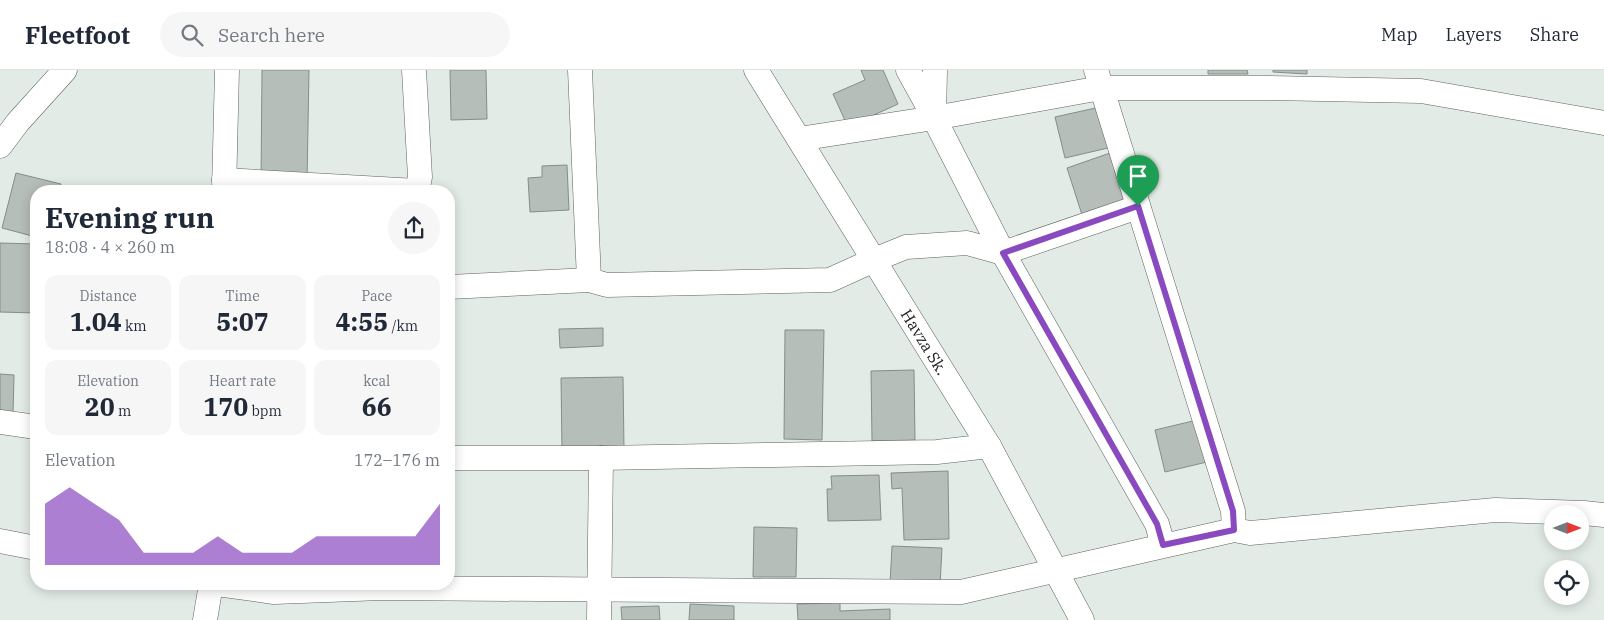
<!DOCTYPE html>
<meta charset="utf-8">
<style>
body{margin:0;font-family:"IBM Plex Serif",serif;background:#f6f6f7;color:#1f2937;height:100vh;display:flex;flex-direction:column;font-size:19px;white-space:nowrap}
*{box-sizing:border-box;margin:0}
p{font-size:16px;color:#747a83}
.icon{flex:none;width:28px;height:28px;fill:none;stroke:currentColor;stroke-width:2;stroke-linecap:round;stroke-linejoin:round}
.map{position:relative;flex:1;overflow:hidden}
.side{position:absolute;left:30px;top:115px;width:425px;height:405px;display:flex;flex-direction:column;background:#fff;border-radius:20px;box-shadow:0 2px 12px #0003}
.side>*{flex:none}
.needle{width:32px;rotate:90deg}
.buttons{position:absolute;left:1544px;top:435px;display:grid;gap:10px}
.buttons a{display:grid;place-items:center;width:45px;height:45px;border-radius:50%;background:#fff;box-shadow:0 2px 12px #0003;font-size:25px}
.pin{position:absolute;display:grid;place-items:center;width:42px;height:42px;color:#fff;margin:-51px -21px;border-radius:50% 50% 50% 0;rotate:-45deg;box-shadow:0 0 5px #0007}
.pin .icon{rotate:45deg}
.round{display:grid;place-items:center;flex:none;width:52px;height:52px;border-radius:26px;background:#f6f6f7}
.overview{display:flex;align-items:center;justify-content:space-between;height:85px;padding:0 15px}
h1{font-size:28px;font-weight:800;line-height:38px}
.figures{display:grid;grid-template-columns:repeat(3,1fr);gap:8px;height:85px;padding:5px 15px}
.figures div{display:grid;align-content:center;border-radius:12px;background:#f6f6f7;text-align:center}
.figures b{font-size:25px;font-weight:800}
.figures small{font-size:14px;font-weight:400}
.figures p{font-size:14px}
.chart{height:140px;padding:10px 15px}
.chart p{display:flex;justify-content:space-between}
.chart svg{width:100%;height:90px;margin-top:5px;fill:#8a4abf;opacity:.7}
header{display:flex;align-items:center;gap:30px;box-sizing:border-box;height:70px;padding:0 25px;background:#fff;border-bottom:1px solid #e0e1e3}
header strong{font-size:24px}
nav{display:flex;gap:28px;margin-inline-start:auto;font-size:18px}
.search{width:350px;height:45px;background:#f6f6f7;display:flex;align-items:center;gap:12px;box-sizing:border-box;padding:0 18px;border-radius:28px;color:#747a83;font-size:19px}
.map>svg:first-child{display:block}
.building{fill:#b6beb9;stroke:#858d88}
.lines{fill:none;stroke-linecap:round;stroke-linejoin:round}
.minor-casing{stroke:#5c635e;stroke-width:25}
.minor{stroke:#fff;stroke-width:24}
.route-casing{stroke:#fff;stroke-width:10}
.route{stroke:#8a4abf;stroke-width:6}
.labels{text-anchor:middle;stroke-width:5;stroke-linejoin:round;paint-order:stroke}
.street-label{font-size:16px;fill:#212422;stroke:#fff}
</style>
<header>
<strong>Fleetfoot</strong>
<div class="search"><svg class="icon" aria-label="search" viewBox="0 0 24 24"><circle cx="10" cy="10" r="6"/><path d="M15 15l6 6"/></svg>Search here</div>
<nav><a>Map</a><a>Layers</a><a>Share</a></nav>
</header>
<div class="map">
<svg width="1604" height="550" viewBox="0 0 1604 550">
<rect width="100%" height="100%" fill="#e2ebe5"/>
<g class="building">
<polygon points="262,0 309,0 307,113 261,112"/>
<polygon points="450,0 486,0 487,49 451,50"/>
<polygon points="861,0 883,0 898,34 848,57 833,24 865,10"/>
<polygon points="1208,0 1247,0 1248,4 1208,4"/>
<polygon points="1273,0 1307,0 1307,4 1273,2"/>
<polygon points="1100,37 1108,78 1065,88 1055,47"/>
<polygon points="1110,83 1128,135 1084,151 1067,98"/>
<polygon points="567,95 569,140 530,142 528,108 542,107 542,96"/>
<polygon points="16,103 61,114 59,121 36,121 36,167 2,158"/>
<polygon points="0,173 36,174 35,243 0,242"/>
<polygon points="603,258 603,276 560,278 559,259"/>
<polygon points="785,260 824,260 822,370 784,369"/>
<polygon points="914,300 915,370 872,371 871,301"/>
<polygon points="0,304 14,305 13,344 0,343"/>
<polygon points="623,307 624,379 562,380 561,308"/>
<polygon points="1197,350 1207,392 1165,402 1155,360"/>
<polygon points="948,401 949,469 904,470 902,418 892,419 891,403"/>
<polygon points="879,405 881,450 828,451 827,419 832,419 831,406"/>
<polygon points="754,457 797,458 796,507 753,507"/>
<polygon points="892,476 942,478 940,516 890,514"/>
<polygon points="840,533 840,541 890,539 890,550 798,550 797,534"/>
<polygon points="690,534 734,536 734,550 689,550"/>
<polygon points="659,536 660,550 622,550 621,537"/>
</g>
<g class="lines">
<g class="minor-casing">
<g id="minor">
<polyline points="414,0 420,107 417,121"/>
<polyline points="580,0 589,210"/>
<path id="s1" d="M756,0L989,376L1082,550"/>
<polyline points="908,0 934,47"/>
<polyline points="935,0 934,48 1003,183 1157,454 1163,475"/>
<polyline points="1096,0 1233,441 1234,460"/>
<polyline points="799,69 934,48 1101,18 1270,18 1421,21 1604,53"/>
<polyline points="0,76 18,52 65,0"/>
<polyline points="224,110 417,121"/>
<polyline points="224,121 227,0"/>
<polyline points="449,217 589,210 607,215 830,210 874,190 906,177 967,173 1003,183 1138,137"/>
<polyline points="0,352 36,357"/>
<polyline points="449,388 601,388 937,382 989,376"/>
<polyline points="0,471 36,478"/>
<polyline points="217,514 274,522 382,518 961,522 1234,460 1250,463 1495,440 1584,443 1604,445"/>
<polyline points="205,550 211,514"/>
<polyline points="599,550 601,388"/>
</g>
</g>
<use href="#minor" class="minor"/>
</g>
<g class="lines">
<g class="route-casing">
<polygon id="route" points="1138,136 1233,441 1234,460 1163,475 1157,454 1003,183"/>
</g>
<use href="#route" class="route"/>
</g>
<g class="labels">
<g class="street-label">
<text dy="6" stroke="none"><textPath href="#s1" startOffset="320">Havza Sk.</textPath></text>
</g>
</g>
</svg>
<div class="buttons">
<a><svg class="needle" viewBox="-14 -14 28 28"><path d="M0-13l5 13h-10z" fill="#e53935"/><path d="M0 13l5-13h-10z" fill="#747a83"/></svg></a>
<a><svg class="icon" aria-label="locate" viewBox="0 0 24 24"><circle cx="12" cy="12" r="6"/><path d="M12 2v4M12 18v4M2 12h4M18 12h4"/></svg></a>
</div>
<div class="pin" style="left:1138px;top:136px;background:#1e9e55"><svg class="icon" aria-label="arrive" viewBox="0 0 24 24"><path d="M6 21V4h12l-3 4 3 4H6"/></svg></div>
<section class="side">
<div class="overview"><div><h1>Evening run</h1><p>18:08 · 4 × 260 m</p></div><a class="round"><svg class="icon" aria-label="share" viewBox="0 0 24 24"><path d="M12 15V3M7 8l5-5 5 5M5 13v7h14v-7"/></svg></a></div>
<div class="figures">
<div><p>Distance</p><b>1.04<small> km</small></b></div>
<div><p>Time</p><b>5:07</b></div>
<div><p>Pace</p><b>4:55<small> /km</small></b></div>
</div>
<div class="figures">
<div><p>Elevation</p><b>20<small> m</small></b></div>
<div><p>Heart rate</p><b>170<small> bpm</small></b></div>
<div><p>kcal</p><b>66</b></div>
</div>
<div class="chart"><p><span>Elevation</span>172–176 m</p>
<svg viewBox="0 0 160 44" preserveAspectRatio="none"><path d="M0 44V14L10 6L20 14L30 22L40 38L50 38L60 38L70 30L80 38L90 38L100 38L110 30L120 30L130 30L140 30L150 30L160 14V44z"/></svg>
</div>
</section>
</div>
